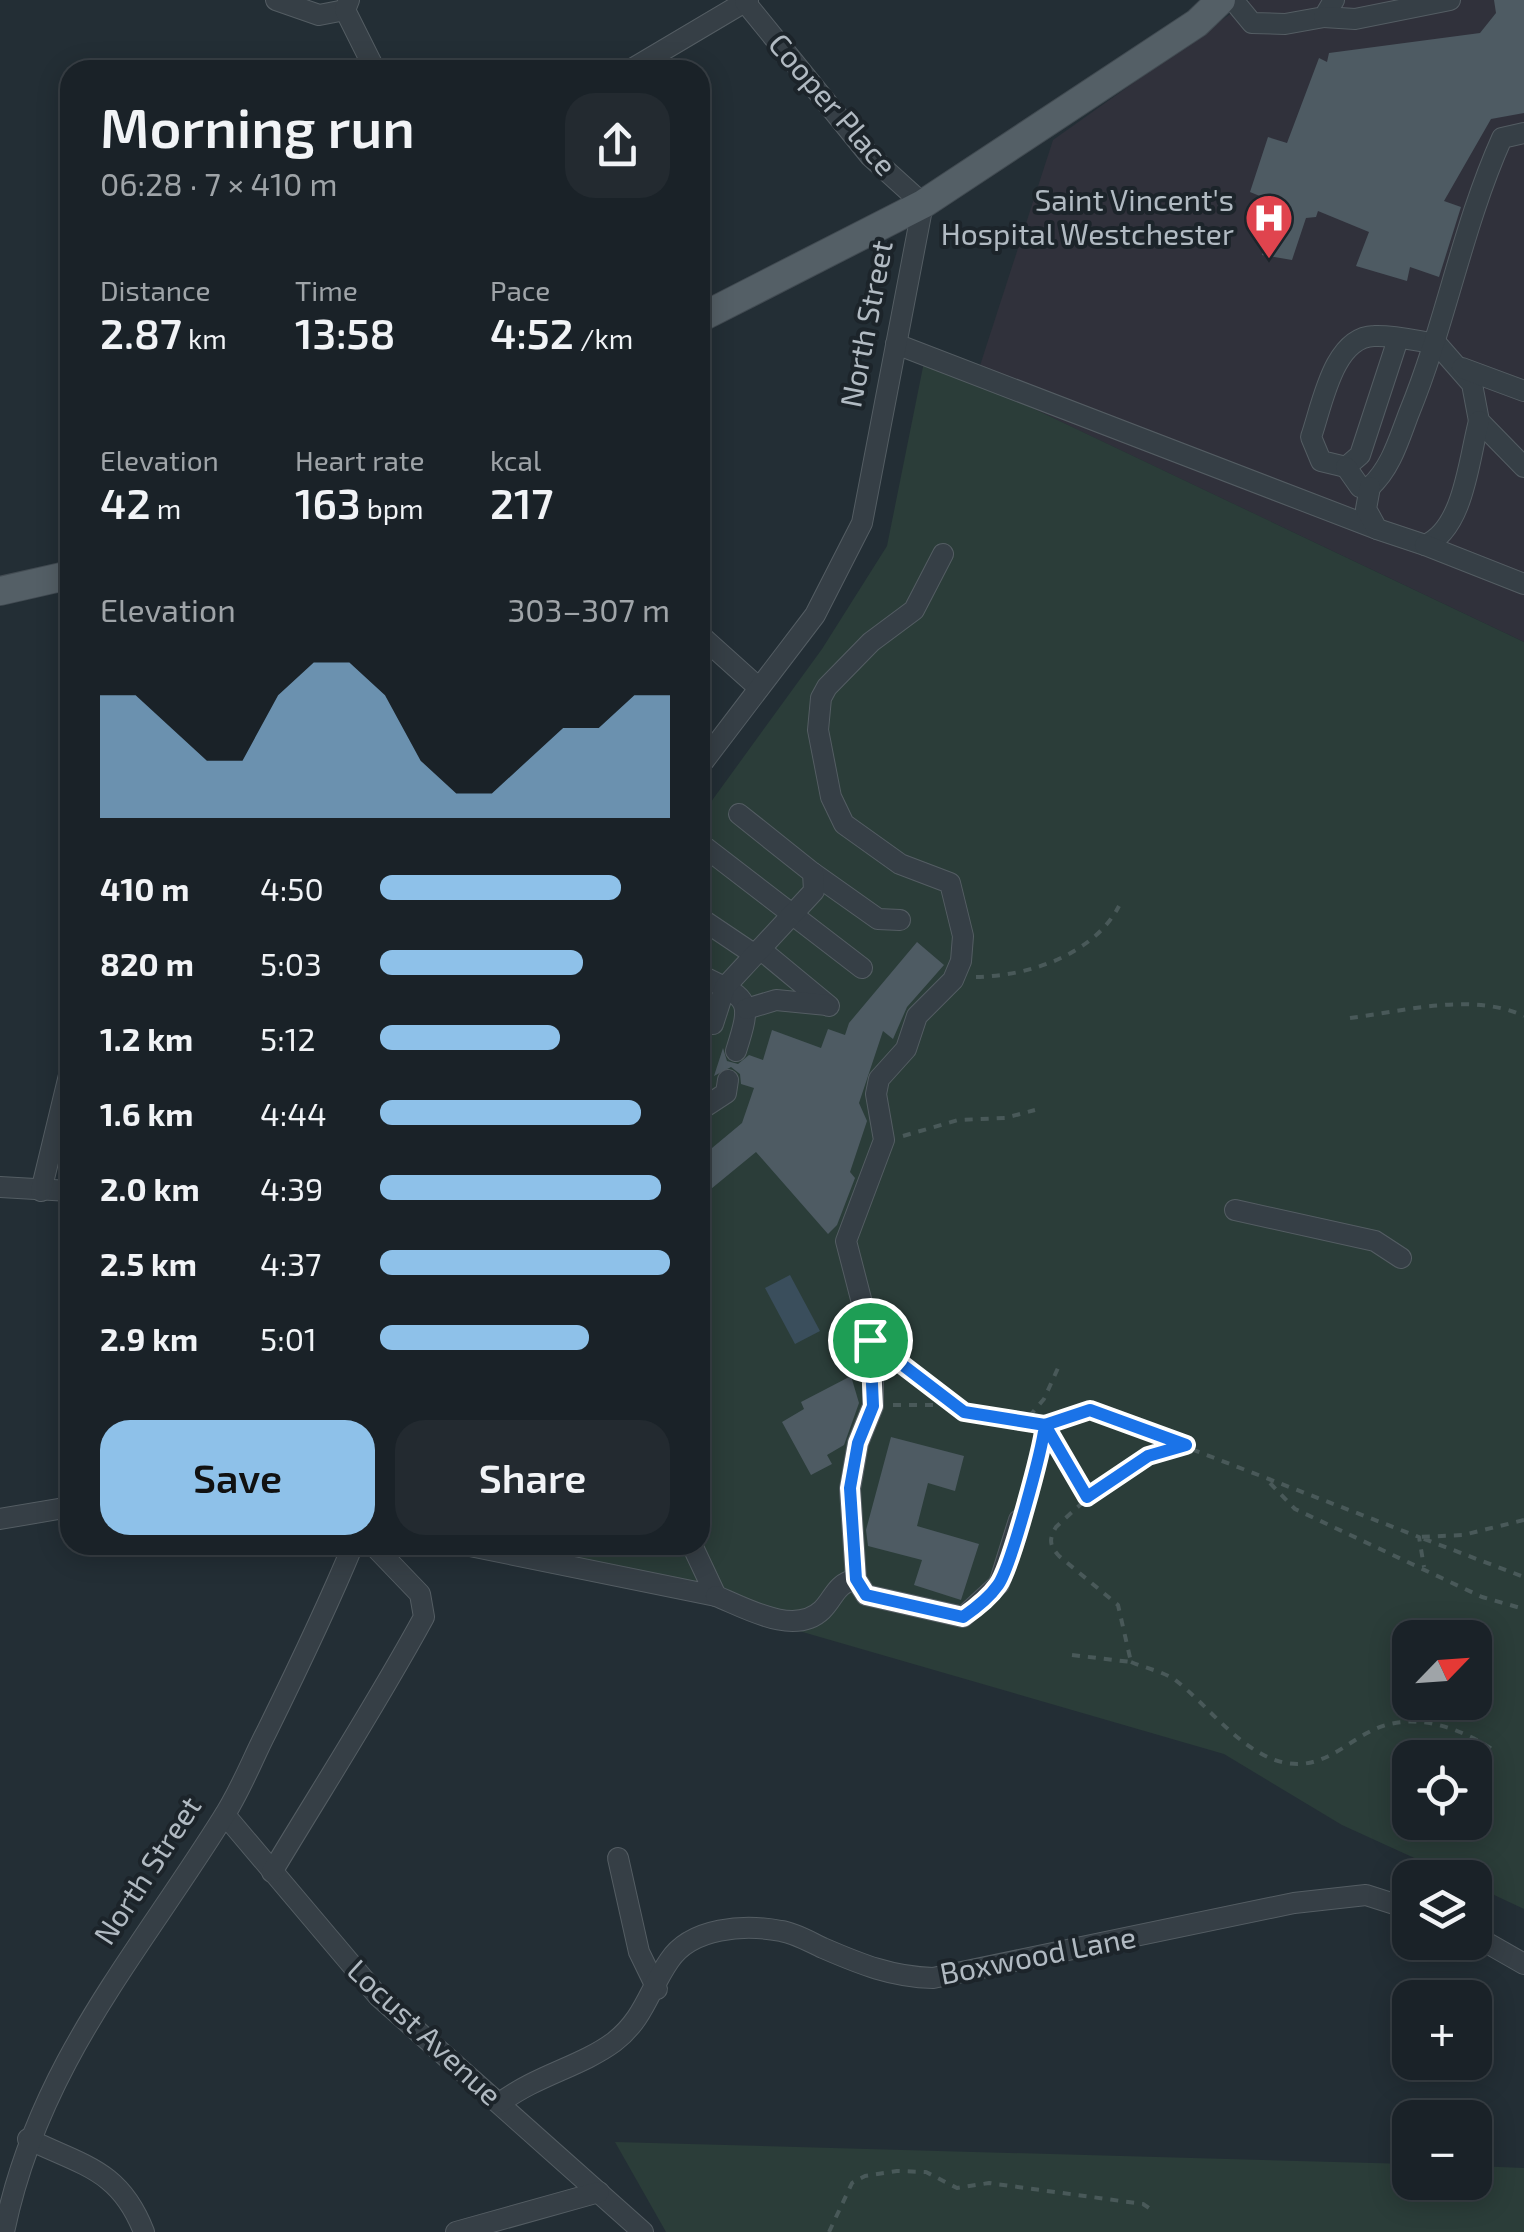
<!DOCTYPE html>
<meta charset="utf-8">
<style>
body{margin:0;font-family:"Exo 2",sans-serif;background:#232a30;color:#f1f3f6;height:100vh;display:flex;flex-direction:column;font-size:38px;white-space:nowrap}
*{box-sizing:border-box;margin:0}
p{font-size:32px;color:#9fa4a8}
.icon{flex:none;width:55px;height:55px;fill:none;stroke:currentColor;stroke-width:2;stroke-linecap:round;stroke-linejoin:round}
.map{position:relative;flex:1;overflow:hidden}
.drawer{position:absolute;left:60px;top:60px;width:650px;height:1495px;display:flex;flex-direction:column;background:#1a2228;border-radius:30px;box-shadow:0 5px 25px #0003,0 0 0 2px #383f45}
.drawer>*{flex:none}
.needle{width:65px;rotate:65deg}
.buttons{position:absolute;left:1392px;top:1620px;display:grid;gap:20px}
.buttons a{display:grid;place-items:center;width:100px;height:100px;border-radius:20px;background:#1a2228;box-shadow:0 5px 25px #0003,0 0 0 2px #383f45;font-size:50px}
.pin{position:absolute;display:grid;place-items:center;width:85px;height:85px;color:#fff;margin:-42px;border:5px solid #fff;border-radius:50%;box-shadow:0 2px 10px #0007}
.round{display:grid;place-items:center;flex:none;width:105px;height:105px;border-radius:30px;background:#232a30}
.summary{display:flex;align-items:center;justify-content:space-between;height:170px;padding:0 40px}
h1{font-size:55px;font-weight:600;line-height:75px}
.figures{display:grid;grid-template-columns:repeat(3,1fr);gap:15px;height:170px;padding:10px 40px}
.figures div{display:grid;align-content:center}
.figures b{font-size:42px;font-weight:600}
.figures small{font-size:28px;font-weight:400}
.figures p{font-size:28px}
.chart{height:280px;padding:20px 40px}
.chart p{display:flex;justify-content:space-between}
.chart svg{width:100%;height:180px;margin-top:10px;fill:#8ec1e9;opacity:.7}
.primary-button{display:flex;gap:20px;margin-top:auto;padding:20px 40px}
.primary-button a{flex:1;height:115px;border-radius:30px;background:#8ec1e9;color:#111;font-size:40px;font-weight:600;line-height:115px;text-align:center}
.primary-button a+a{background:#232a30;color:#f1f3f6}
ul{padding:0 40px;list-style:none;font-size:32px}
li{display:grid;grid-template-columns:160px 120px 1fr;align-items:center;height:75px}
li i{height:25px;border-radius:12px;background:#8ec1e9}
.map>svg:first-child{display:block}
.medical{fill:#30313b}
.green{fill:#2b3d39;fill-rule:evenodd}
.water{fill:#3a4e5c}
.building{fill:#4e5b63}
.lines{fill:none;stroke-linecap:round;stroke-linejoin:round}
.minor-casing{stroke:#545d63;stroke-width:22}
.major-casing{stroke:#424b52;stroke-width:30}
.path{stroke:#495959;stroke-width:4;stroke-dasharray:8 8;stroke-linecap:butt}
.minor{stroke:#363f46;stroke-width:20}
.major{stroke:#545f66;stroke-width:28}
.route-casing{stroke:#fff;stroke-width:20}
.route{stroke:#1a73e8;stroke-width:12}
.labels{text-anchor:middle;stroke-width:8;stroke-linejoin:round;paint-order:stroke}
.street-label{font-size:30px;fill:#b1bac2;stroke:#1c242a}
.poi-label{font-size:30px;fill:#b1bac2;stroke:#1c242a;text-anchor:end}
</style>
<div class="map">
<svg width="1524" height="2232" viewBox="0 0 1524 2232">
<rect width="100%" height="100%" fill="#232e35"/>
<polygon class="medical" points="1250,0 1524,0 1524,642 975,381 1053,140"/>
<g class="green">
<path d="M925,357L1524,642V1909L1475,1886V1878L1456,1877L1342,1825L1224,1754L502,1545H700V817L822,649L887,546ZM1410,1638H1475V1702H1410ZM1410,1758H1475V1822H1410Z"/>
<polygon points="615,2142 1410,2164 1410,2182 1475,2182 1475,2166 1524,2168 1524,2232 666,2232"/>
</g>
<polygon class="water" points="790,1275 820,1331 795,1344 765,1288"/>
<g class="building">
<polygon points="1494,0 1524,0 1524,113 1491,119 1444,201 1461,207 1439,277 1410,267 1407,281 1356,266 1369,232 1318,211 1316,217 1306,218 1292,260 1262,255 1279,204 1250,192 1268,137 1287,143 1319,58 1327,62 1329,53 1480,33 1496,13"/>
<polygon points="917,942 944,965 907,1007 893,1039 883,1031 859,1103 867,1121 850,1172 855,1178 837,1225 828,1234 756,1152 700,1198 700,1158 742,1123 754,1088 741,1084 740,1074 731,1067 714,1076 723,1048 727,1061 738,1064 749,1055 763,1060 772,1030 821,1048 828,1029 845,1035 849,1023"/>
<polygon points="851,1376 859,1403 844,1445 827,1455 832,1464 811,1475 782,1422 804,1409 801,1402"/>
<polygon points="891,1437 964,1456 955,1491 928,1483 917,1526 979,1544 961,1600 914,1585 922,1560 868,1546 866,1530"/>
</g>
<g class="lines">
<g class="minor-casing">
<g id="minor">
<polyline points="276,0 319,15 345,10"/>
<polyline points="349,0 345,10 375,70"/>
<polyline points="1233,0 1252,23 1285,24 1324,17 1334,0"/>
<polyline points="1324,17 1355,19 1450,0"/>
<polyline points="630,70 748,0"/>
<path d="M1398,339L1360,455L1346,467L1321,461L1311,437C1322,406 1333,337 1374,336C1395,335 1417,341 1437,344"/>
<polyline points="896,344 1377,529"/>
<polyline points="1437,344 1472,384 1479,421 1524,467"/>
<polyline points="1462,368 1524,391"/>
<path d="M1346,467L1360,487H1370C1391,468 1399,439 1409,413C1446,323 1462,227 1502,138L1524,133"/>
<path d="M1370,487L1366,509L1377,529L1425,545C1464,529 1469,458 1479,421"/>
<polyline points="1425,545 1524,584"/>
<polyline points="943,554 914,610 871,642 827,687 821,698 818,730 831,797 844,824 900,864 950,883 963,936 961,961 953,980 917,1016 906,1049 879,1079 876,1094 884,1140 846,1241 869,1330 873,1379 873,1406 858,1443 850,1489 856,1579 866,1595 963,1617 999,1584 1019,1520"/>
<polyline points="700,635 759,688"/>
<polyline points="700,766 815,615 862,523 923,204 870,156 745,2"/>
<polyline points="706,848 862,968"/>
<polyline points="813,873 878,919 900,920"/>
<polyline points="700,918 755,955"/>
<polyline points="760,949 829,1006"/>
<path d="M700,975C749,999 753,998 736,1051"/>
<polyline points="746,1009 776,1000 827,1005"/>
<polyline points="713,1024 725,987 814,891 813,873 739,814"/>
<polyline points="700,1110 726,1093 728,1080"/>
<polyline points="0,1187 70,1191"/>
<polyline points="41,1191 70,1071"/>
<polyline points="1235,1210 1375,1241 1401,1258"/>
<polyline points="0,1519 70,1507"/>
<polyline points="465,1545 716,1596 692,1545"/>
<path d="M716,1596C744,1607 794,1637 822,1610C835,1597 835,1584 856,1579"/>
<polyline points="225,1815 378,1996 643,2232"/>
<polyline points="618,1858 639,1952 657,1989"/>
<path d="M272,1872C323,1787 376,1705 424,1617L420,1594L373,1545"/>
<polyline points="1475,1936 1524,1964"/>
<path d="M500,2103C537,2075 580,2067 614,2042C644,2019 649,1990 669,1961C691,1927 745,1924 781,1931C795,1933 810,1942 823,1948C860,1964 892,1977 933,1978L1294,1903L1366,1895L1410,1909"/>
<path d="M28,2139C84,2166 120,2170 144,2232"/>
<path d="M4,2232C38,2066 135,1958 222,1819C240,1792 252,1760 267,1731C297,1670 327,1608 353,1545"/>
<polyline points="456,2232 599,2192"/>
</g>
</g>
<g class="major-casing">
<g id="major">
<polyline points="700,318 923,204 1197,23 1221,0"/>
<polyline points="0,591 70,575"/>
</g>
</g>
<g class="path">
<path d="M976,977C1030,976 1094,954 1119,906"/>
<path d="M1350,1018C1405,1011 1472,992 1524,1016"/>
<polyline points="903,1136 958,1120 1005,1118 1035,1110"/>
<path d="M889,1356C931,1391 970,1422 1026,1420L1044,1399L1058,1368"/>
<polyline points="893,1405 953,1405"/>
<polyline points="1270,1483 1295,1509 1482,1597 1524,1609"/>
<polyline points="1087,1497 1045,1425 1090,1410 1419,1537 1424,1567"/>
<polyline points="1024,1500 1045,1425 1029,1421"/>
<polyline points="1524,1520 1463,1535 1419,1537 1524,1577"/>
<path d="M1072,1655L1131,1662L1118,1605L1059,1556C1049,1545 1049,1539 1056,1527C1095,1490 1133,1458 1185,1445"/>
<path d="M1131,1662C1145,1668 1161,1671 1174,1679C1210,1706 1249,1765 1299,1764C1327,1763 1346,1744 1369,1732C1410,1710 1456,1726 1492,1749"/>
<polyline points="829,2232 852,2183 865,2176 897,2171 926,2172 957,2188 989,2183 1143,2204 1152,2210"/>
</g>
<use href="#minor" class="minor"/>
<use href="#major" class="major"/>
</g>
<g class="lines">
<g class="route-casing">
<path id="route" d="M870,1340L873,1406L858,1443L850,1488L856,1579L866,1595L963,1617C976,1608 989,1598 998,1585C1011,1567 1042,1450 1045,1425L1087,1497L1148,1456L1186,1445L1090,1410L1045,1425L964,1412L870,1340"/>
</g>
<use href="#route" class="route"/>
</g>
<defs>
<g id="hospital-pin" transform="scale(2.5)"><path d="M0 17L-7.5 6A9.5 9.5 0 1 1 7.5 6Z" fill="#e0444e" stroke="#1c242a"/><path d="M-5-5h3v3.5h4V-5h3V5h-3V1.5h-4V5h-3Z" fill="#fff"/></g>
</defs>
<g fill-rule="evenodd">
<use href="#hospital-pin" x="1269" y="218"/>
</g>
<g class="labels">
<g class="street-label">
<text transform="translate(832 105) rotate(49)" y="10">Cooper Place</text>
<text transform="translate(867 324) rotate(-79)" y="10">North Street</text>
<text transform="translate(148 1871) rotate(-57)" y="10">North Street</text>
<text transform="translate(1038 1956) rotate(-11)" y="10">Boxwood Lane</text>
<text transform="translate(424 2033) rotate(43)" y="10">Locust Avenue</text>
</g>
<g class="poi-label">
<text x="1234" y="211">Saint Vincent's<tspan x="1234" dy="34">Hospital Westchester</tspan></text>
</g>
</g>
</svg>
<div class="buttons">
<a><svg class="needle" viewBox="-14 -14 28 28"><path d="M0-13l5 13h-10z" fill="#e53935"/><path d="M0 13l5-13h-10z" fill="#9fa4a8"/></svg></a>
<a><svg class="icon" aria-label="locate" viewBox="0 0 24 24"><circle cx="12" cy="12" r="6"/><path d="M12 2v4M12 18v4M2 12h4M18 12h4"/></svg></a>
<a><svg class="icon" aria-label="layers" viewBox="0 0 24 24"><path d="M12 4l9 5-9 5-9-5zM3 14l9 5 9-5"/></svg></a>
<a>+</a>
<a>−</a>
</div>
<div class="pin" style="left:870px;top:1340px;background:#1e9e55"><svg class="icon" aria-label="arrive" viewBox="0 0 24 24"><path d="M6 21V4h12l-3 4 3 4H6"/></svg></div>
<section class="drawer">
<div class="summary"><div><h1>Morning run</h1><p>06:28 · 7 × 410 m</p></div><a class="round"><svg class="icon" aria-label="share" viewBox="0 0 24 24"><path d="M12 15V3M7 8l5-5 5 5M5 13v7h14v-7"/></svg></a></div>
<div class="figures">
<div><p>Distance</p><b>2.87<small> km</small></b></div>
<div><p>Time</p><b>13:58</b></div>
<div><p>Pace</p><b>4:52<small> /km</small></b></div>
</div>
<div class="figures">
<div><p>Elevation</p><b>42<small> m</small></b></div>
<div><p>Heart rate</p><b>163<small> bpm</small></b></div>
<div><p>kcal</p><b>217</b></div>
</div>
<div class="chart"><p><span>Elevation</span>303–307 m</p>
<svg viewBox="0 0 160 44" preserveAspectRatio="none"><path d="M0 44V14L10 14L20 22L30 30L40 30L50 14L60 6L70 6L80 14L90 30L100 38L110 38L120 30L130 22L140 22L150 14L160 14V44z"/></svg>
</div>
<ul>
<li><b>410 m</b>4:50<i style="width:83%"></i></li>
<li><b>820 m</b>5:03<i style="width:70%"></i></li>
<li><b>1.2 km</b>5:12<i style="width:62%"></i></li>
<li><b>1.6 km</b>4:44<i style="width:90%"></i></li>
<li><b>2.0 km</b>4:39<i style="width:97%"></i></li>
<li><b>2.5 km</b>4:37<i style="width:100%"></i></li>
<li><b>2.9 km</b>5:01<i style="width:72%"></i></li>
</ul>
<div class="primary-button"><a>Save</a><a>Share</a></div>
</section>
</div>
